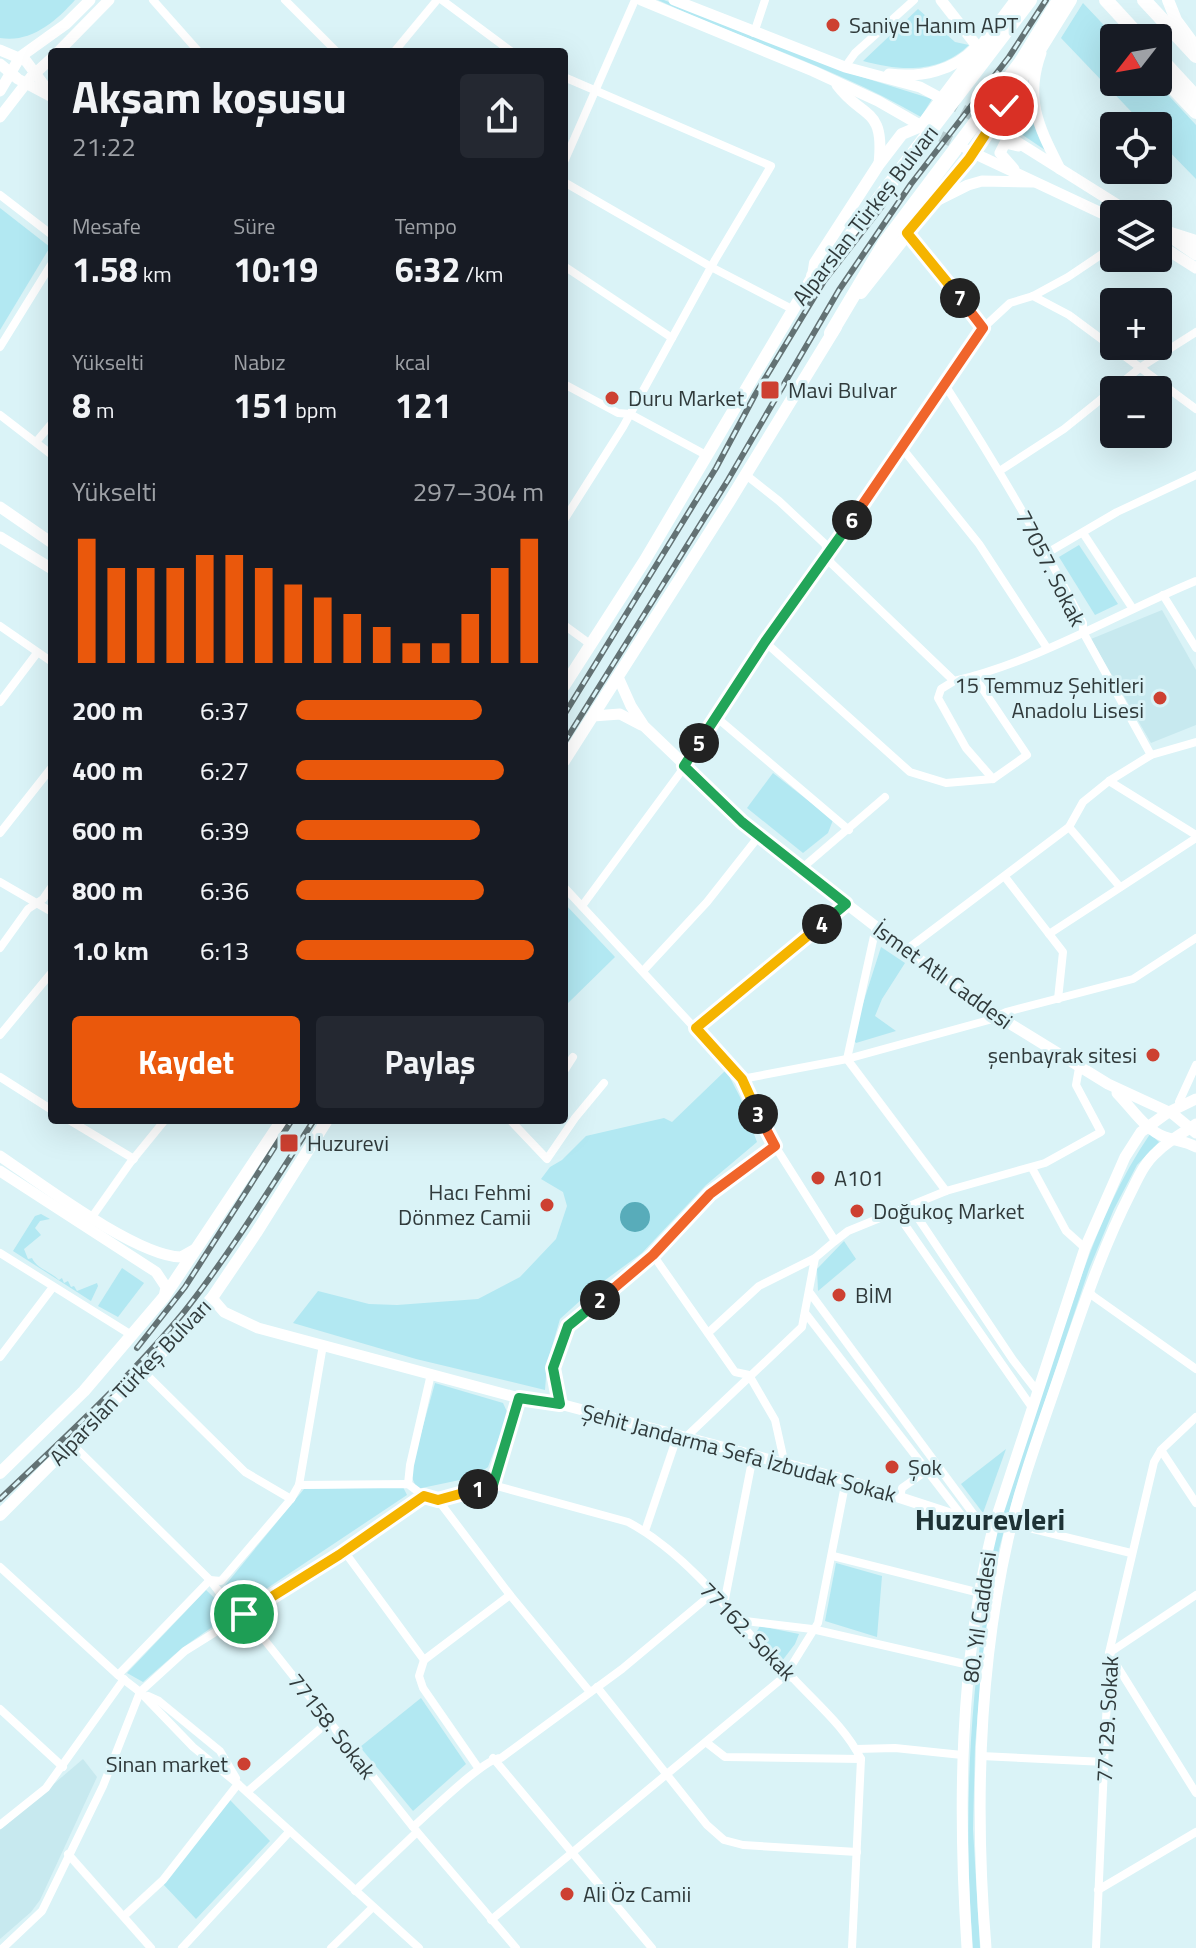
<!DOCTYPE html>
<html lang="tr">
<meta charset="utf-8">
<style>
body{margin:0;font-family:"Titillium Web",sans-serif;background:#242831;color:#f1f3f6;height:100vh;display:flex;flex-direction:column;font-size:30px;white-space:nowrap}
*{box-sizing:border-box;margin:0}
p{font-size:26px;color:#9ea1a6}
.icon{flex:none;width:44px;height:44px;fill:none;stroke:currentColor;stroke-width:2;stroke-linecap:round;stroke-linejoin:round}
.map{position:relative;flex:1;overflow:hidden}
.sheet{position:absolute;left:48px;top:48px;width:520px;height:1076px;display:flex;flex-direction:column;background:#171b24;border-radius:8px;box-shadow:0 8px 32px #0002}
.sheet>*{flex:none}
.needle{width:52px;rotate:239deg}
.fabs{position:absolute;left:1100px;top:24px;display:grid;gap:16px}
.fabs a{display:grid;place-items:center;width:72px;height:72px;border-radius:8px;background:#171b24;box-shadow:0 8px 32px #0002;font-size:40px}
.pin{position:absolute;display:grid;place-items:center;width:68px;height:68px;color:#fff;margin:-34px;border:4px solid #fff;border-radius:50%;box-shadow:0 2px 8px #0007}
.km{position:absolute;width:40px;height:40px;margin:-20px;border-radius:50%;background:#222;color:#fff;font-size:22px;line-height:40px;text-align:center}
.round{display:grid;place-items:center;flex:none;width:84px;height:84px;border-radius:8px;background:#242831}
.head{display:flex;align-items:center;justify-content:space-between;height:136px;padding:0 24px}
h1{font-size:44px;font-weight:700;line-height:60px}
.figures{display:grid;grid-template-columns:repeat(3,1fr);gap:12px;height:136px;padding:8px 24px}
.figures div{display:grid;align-content:center}
.figures b{font-size:34px;font-weight:700}
.figures small{font-size:22px;font-weight:400}
.figures p{font-size:22px}
.chart{height:224px;padding:16px 24px}
.chart p{display:flex;justify-content:space-between}
.chart svg{width:100%;height:144px;margin-top:8px;stroke:#ea580c;stroke-width:6}
.action{display:flex;gap:16px;margin-top:auto;padding:16px 24px}
.action a{flex:1;height:92px;border-radius:8px;background:#ea580c;color:#fff;font-size:32px;font-weight:700;line-height:92px;text-align:center}
.action a+a{background:#242831;color:#f1f3f6}
ul{padding:0 24px;list-style:none;font-size:26px}
li{display:grid;grid-template-columns:128px 96px 1fr;align-items:center;height:60px}
li i{height:20px;border-radius:10px;background:#ea580c}
.map>svg:first-child{display:block}
.built{fill:#c7e9ef}
.green{fill:#b2e8f2}
.water{fill:#58acba}
.lines{fill:none;stroke-linecap:round;stroke-linejoin:round}
.secondary-tunnel{stroke:#b8ced1;stroke-width:11;stroke-dasharray:11 5.5;stroke-linecap:butt}
.street{stroke:#fff;stroke-width:8}
.secondary{stroke:#fff;stroke-width:11}
.primary{stroke:#fff;stroke-width:12}
.highway{stroke:#fff;stroke-width:14}
.rail-casing{stroke:#637274;stroke-width:6}
.rail{stroke:#daf3f7;stroke-width:3;stroke-dasharray:9;stroke-linecap:butt}
.split-1-casing{stroke:#fff;stroke-width:16}
.split-2-casing{stroke:#fff;stroke-width:16}
.split-3-casing{stroke:#fff;stroke-width:16}
.split-4-casing{stroke:#fff;stroke-width:16}
.split-5-casing{stroke:#fff;stroke-width:16}
.split-6-casing{stroke:#fff;stroke-width:16}
.split-7-casing{stroke:#fff;stroke-width:16}
.split-8-casing{stroke:#fff;stroke-width:16}
.split-1{stroke:#f5b400;stroke-width:10}
.split-2{stroke:#22a559;stroke-width:10}
.split-3{stroke:#f0652b;stroke-width:10}
.split-4{stroke:#f5b400;stroke-width:10}
.split-5{stroke:#22a559;stroke-width:10}
.split-6{stroke:#22a559;stroke-width:10}
.split-7{stroke:#f0652b;stroke-width:10}
.split-8{stroke:#f5b400;stroke-width:10}
.poi-dot{fill:#cd4031;stroke:#daf3f7;stroke-width:3}
.labels{text-anchor:middle;stroke-width:6;stroke-linejoin:round;paint-order:stroke}
.poi-label{font-size:22px;fill:#303a3b;stroke:#daf3f7;text-anchor:start}
.street-label{font-size:22px;fill:#303a3b;stroke:#daf3f7}
.district-label{font-size:30px;font-weight:bold;fill:#1e3235;stroke:#daf3f7}
</style>
<div class="map">
<svg width="1196" height="1948" viewBox="0 0 1196 1948">
<rect width="100%" height="100%" fill="#daf3f7"/>
<g class="built">
<polygon points="1162,610 1196,670 1196,725 1151,743 1091,639"/>
<polygon points="83,1759 97,1777 40,1900 31,1912 0,1939 0,1830"/>
</g>
<g class="green">
<path d="M0,0H75C55,22 31,43 0,38Z"/>
<path d="M658,0H664L846,72L932,99L921,117C837,68 745,41 658,0Z"/>
<polygon points="1083,3 1116,38 1114,82 1156,82 1196,125 1196,179 1158,140 1158,126 1145,126 1061,38"/>
<path d="M918,9L955,42L969,45C939,74 900,71 863,61Z"/>
<path d="M1030,80C1027,109 1034,127 1048,152L1002,121Z"/>
<polygon points="0,208 50,247 0,330"/>
<polygon points="1079,545 1118,604 1095,615 1059,557"/>
<polygon points="773,773 833,820 828,833 803,853 747,808"/>
<polygon points="564,903 615,957 564,1007"/>
<polygon points="881,947 905,963 882,999 875,1016 896,1031 856,1043 852,1038"/>
<polygon points="726,1070 740,1097 757,1142 706,1185 642,1253 593,1289 560,1319 547,1364 545,1390 416,1359 293,1323 318,1291 369,1304 397,1305 478,1299 520,1277 556,1239 567,1206 563,1192 541,1179 550,1167 562,1160 586,1136 664,1118 672,1122"/>
<path d="M1150,1134L1159,1142L1137,1165L1114,1209L1089,1269L1014,1494L999,1549L982,1667L975,1746L973,1829L980,1948H973C964,1836 968,1725 984,1614C987,1592 989,1570 993,1548C1007,1481 1035,1416 1056,1351C1081,1276 1105,1200 1150,1134Z"/>
<path d="M41,1214L50,1219L40,1221L35,1228L41,1235L24,1249L28,1259L32,1258C37,1269 50,1271 59,1280L62,1278L64,1283L68,1281L71,1287L74,1286L77,1291L97,1283L98,1286L91,1301L13,1251L35,1216Z"/>
<polygon points="844,1241 856,1259 818,1291 817,1269"/>
<polygon points="122,1268 144,1283 118,1317 98,1306"/>
<polygon points="435,1383 503,1403 508,1414 488,1467 474,1477 417,1489 410,1473"/>
<polygon points="1006,1449 983,1513 961,1484"/>
<polygon points="403,1487 407,1495 239,1607 223,1588 304,1489"/>
<polygon points="836,1563 882,1576 877,1637 825,1621"/>
<polygon points="206,1590 231,1614 182,1648 143,1682 127,1673"/>
<polygon points="760,1626 799,1634 795,1644 782,1661 756,1633"/>
<polygon points="421,1698 466,1764 413,1811 360,1747"/>
<polygon points="230,1800 270,1841 196,1919 163,1884"/>
</g>
<circle class="water" cx="635" cy="1217" r="15"/>
<g class="lines">
<g class="secondary-tunnel">
<polyline points="948,102 983,121"/>
<polyline points="926,129 965,148"/>
</g>
<g class="street">
<polyline points="153,0 199,52"/>
<polyline points="285,0 337,52"/>
<polyline points="442,0 512,52"/>
<polyline points="754,33 765,0"/>
<polyline points="394,52 437,0"/>
<polyline points="845,67 855,53 914,0"/>
<polyline points="564,77 771,166 715,260 623,427 564,520"/>
<polyline points="564,162 635,0"/>
<polyline points="564,182 713,268 792,309"/>
<polyline points="0,195 52,235"/>
<polyline points="907,233 983,328"/>
<polyline points="564,266 672,338"/>
<polyline points="1033,296 1069,315 1196,409"/>
<polyline points="0,347 52,263"/>
<polyline points="564,384 618,413 630,414 706,455"/>
<path d="M945,385C996,464 1041,540 1083,623V632L1151,755"/>
<polyline points="0,415 52,455"/>
<polyline points="36,442 52,423"/>
<polyline points="902,448 979,544 1047,648"/>
<polyline points="1001,470 1064,429 1141,367 1196,332"/>
<path d="M746,475L779,501L825,544L831,563L954,681C1039,661 1116,614 1196,581"/>
<polyline points="1083,533 1133,609"/>
<polyline points="1047,553 1117,512 1196,475"/>
<polyline points="1163,595 1196,648"/>
<polyline points="564,625 590,644"/>
<polyline points="0,626 52,662"/>
<polyline points="765,642 910,772 946,783 993,779 1027,755 974,676"/>
<polyline points="954,681 941,689 938,698 966,748 993,779"/>
<polyline points="0,702 37,653"/>
<polyline points="716,717 849,830"/>
<polyline points="1109,781 1196,835"/>
<polyline points="1069,827 1120,887"/>
<polyline points="0,833 52,767"/>
<polyline points="801,869 885,797"/>
<polyline points="1005,877 1063,952 1058,999"/>
<polyline points="0,882 52,912"/>
<polyline points="564,887 742,1079 775,1146 835,1241 815,1258 802,1327 685,1438"/>
<polyline points="582,906 680,773 765,642 983,328 1010,303 1033,296 1068,277 1114,246"/>
<polyline points="1049,934 1196,838"/>
<polyline points="0,948 28,909 43,899 52,886"/>
<polyline points="906,950 1069,827 1083,802 1109,781 1151,755 1196,742"/>
<polyline points="643,971 707,902 759,836"/>
<polyline points="696,1028 846,904"/>
<polyline points="0,1035 52,972"/>
<polyline points="847,1059 946,1191"/>
<polyline points="847,1059 876,927"/>
<polyline points="564,1071 573,1057"/>
<polyline points="0,1077 52,1110"/>
<polyline points="742,1079 847,1059 989,1020 1006,1012 1133,979 1196,938"/>
<polyline points="1181,1107 1179,1102 1196,1065"/>
<polyline points="69,1120 134,1159"/>
<polyline points="510,1120 547,1159 575,1118 604,1083"/>
<polyline points="1032,1168 1066,1231 1085,1248"/>
<polyline points="910,1206 1013,1360 1037,1391"/>
<polyline points="896,1212 1031,1406"/>
<polyline points="92,1217 130,1163 165,1120"/>
<polyline points="835,1241 848,1231 946,1191 1045,1163 1101,1132 1076,1085 1079,1068"/>
<polyline points="0,1253 133,1336"/>
<polyline points="653,1255 735,1372 749,1375 775,1420 785,1465"/>
<polyline points="1088,1290 1093,1296 1196,1369"/>
<polyline points="810,1293 980,1523"/>
<polyline points="806,1314 962,1516"/>
<polyline points="708,1333 759,1286 815,1258"/>
<polyline points="0,1357 53,1287"/>
<polyline points="143,1371 245,1472 291,1499"/>
<polyline points="560,1404 553,1368 568,1326 653,1255 710,1194 775,1146"/>
<polyline points="72,1444 210,1580 223,1597 244,1614 413,1827 516,1948"/>
<polyline points="1161,1450 1196,1503"/>
<polyline points="408,1484 410,1465 431,1374"/>
<polyline points="299,1485 408,1484 424,1496 438,1500 510,1595 590,1692"/>
<polyline points="493,1485 519,1398"/>
<polyline points="900,1497 902,1488 929,1469"/>
<path d="M438,1500L493,1485L628,1522C690,1555 740,1624 785,1676L793,1678C816,1703 846,1728 861,1759L852,1948"/>
<polyline points="1012,1524 1131,1553"/>
<polyline points="645,1531 677,1437"/>
<polyline points="344,1551 424,1660 510,1595"/>
<polyline points="833,1556 980,1593"/>
<polyline points="0,1567 118,1675 140,1692 193,1747 238,1784 419,1948"/>
<polyline points="1196,1595 1109,1653 1196,1793"/>
<polyline points="724,1604 753,1456"/>
<polyline points="737,1620 812,1629 969,1665"/>
<polyline points="424,1660 419,1676 423,1688 479,1769"/>
<polyline points="118,1675 210,1580 221,1581 291,1499 299,1485 323,1345"/>
<polyline points="597,1687 707,1825 724,1840 743,1845 857,1852"/>
<polyline points="148,1696 159,1701 220,1751 236,1778"/>
<polyline points="0,1709 63,1767"/>
<polyline points="707,1743 725,1757 861,1759"/>
<polyline points="856,1749 895,1748 962,1755"/>
<polyline points="981,1756 1105,1762"/>
<polyline points="493,1758 652,1948"/>
<polyline points="247,1792 328,1722"/>
<polyline points="0,1825 46,1788 124,1679"/>
<path d="M413,1827C428,1814 485,1757 501,1758L622,1669L713,1593"/>
<polyline points="68,1854 151,1948"/>
<polyline points="1098,1890 1196,1832"/>
<polyline points="355,1891 417,1832"/>
<polyline points="124,1916 163,1880 238,1784"/>
<polyline points="491,1920 785,1676 818,1623 846,1480"/>
<polyline points="3,1948 42,1911 103,1786 140,1692 185,1651 339,1555 424,1496"/>
<polyline points="182,1948 290,1831"/>
<polyline points="331,1948 373,1907"/>
<polyline points="1096,1948 1109,1653 1154,1462 1161,1450 1196,1417"/>
</g>
<g class="secondary">
<polyline points="641,0 813,71 878,101 925,128"/>
<polyline points="674,0 845,67 920,87 946,101"/>
<polyline points="941,0 980,50"/>
<polyline points="0,50 26,61 52,96"/>
<polyline points="58,52 109,0"/>
<path d="M1041,53C1024,100 1039,127 1060,169"/>
<polyline points="0,64 18,79 50,96"/>
<path d="M889,74C921,78 954,71 976,47"/>
<path d="M837,85C863,120 885,106 879,164"/>
<polyline points="0,91 20,57 66,24 90,0"/>
<polyline points="0,117 31,77 52,58"/>
<polyline points="987,123 1132,214"/>
<polyline points="967,150 1114,219"/>
<polyline points="1014,169 1000,153 1005,143 1018,146"/>
<polyline points="932,203 968,185 982,181 1033,182"/>
<polyline points="1170,237 1196,255"/>
<polyline points="1158,244 1196,268"/>
<polyline points="0,507 52,543"/>
<polyline points="0,537 52,569"/>
<polyline points="618,677 631,706 644,726 759,836 906,950 1004,1020 1108,1084 1173,1114 1196,1133"/>
<polyline points="593,716 620,714 641,725"/>
<path d="M1117,1093C1131,1107 1146,1131 1165,1137C1176,1141 1185,1141 1196,1147"/>
<path d="M0,1156C40,1183 136,1256 181,1257L197,1248"/>
<polyline points="0,1171 156,1272 166,1287 164,1297"/>
<polyline points="212,1298 224,1312 258,1328 519,1398 560,1404 846,1480 993,1528"/>
<path d="M967,1948C958,1808 959,1665 993,1528L1085,1248L1125,1157L1141,1132L1167,1113L1196,1099"/>
<path d="M986,1948C975,1813 978,1671 1008,1539C1023,1473 1049,1408 1070,1344C1088,1292 1106,1241 1131,1192C1138,1178 1145,1162 1157,1152C1168,1141 1183,1133 1196,1124"/>
</g>
<g class="primary">
<polyline points="1168,0 1176,20 1196,47"/>
<polyline points="861,293 993,126 1071,0"/>
<polyline points="564,686 645,560 813,276 815,263 879,164 902,134 921,126 1016,0"/>
<polyline points="564,761 729,502 836,327"/>
<polyline points="0,1473 84,1391 164,1297 282,1120"/>
<polyline points="0,1515 189,1325 212,1298 256,1233 327,1120"/>
</g>
<g class="highway">
<polyline points="1106,0 1141,38"/>
<polyline points="1144,0 1196,56"/>
<polyline points="1158,56 1196,97"/>
<polyline points="1158,72 1196,112"/>
<polyline points="1158,230 1196,242"/>
<polyline points="813,276 835,256 1030,0"/>
<polyline points="831,333 884,244 1021,62 1059,0"/>
</g>
<g class="rail-casing">
<g id="rail">
<polyline points="564,715 716,468 755,395 824,281 883,205"/>
<polyline points="564,743 728,480 839,290 911,184 1009,57 1046,0"/>
<polyline points="137,1348 185,1287 292,1120"/>
<path d="M0,1499C63,1439 129,1379 184,1312C232,1251 272,1185 314,1120"/>
</g>
</g>
<use href="#rail" class="rail"/>
</g>
<g class="lines">
<g class="split-1-casing">
<polyline id="split-1" points="244,1614 339,1555 424,1496 438,1500 478,1489"/>
</g>
<g class="split-2-casing">
<polyline id="split-2" points="478,1489 493,1485 519,1398 560,1404 553,1368 568,1326 600,1300"/>
</g>
<g class="split-3-casing">
<polyline id="split-3" points="600,1300 653,1255 710,1194 775,1146 758,1114"/>
</g>
<g class="split-4-casing">
<polyline id="split-4" points="758,1114 742,1079 696,1028 822,924"/>
</g>
<g class="split-5-casing">
<polyline id="split-5" points="699,743 684,766 742,822 846,904 822,924"/>
</g>
<g class="split-6-casing">
<polyline id="split-6" points="699,743 765,642 852,520"/>
</g>
<g class="split-7-casing">
<polyline id="split-7" points="852,520 983,328 960,298"/>
</g>
<g class="split-8-casing">
<polyline id="split-8" points="960,298 907,233 969,159 1004,106"/>
</g>
<use href="#split-1" class="split-1"/>
<use href="#split-2" class="split-2"/>
<use href="#split-3" class="split-3"/>
<use href="#split-4" class="split-4"/>
<use href="#split-5" class="split-5"/>
<use href="#split-6" class="split-6"/>
<use href="#split-7" class="split-7"/>
<use href="#split-8" class="split-8"/>
</g>
<g class="poi-dot">
<circle cx="833" cy="25" r="8"/>
<rect x="760" y="380" width="20" height="20" rx="4"/>
<circle cx="612" cy="398" r="8"/>
<circle cx="1160" cy="698" r="8"/>
<circle cx="1153" cy="1055" r="8"/>
<rect x="279" y="1133" width="20" height="20" rx="4"/>
<circle cx="818" cy="1178" r="8"/>
<circle cx="547" cy="1205" r="8"/>
<circle cx="857" cy="1211" r="8"/>
<circle cx="839" cy="1295" r="8"/>
<circle cx="892" cy="1467" r="8"/>
<circle cx="244" cy="1764" r="8"/>
<circle cx="567" cy="1894" r="8"/>
</g>
<g class="labels">
<g class="poi-label">
<text x="849" y="33">Saniye Hanım APT</text>
<text x="788" y="398">Mavi Bulvar</text>
<text x="628" y="406">Duru Market</text>
<text x="1144" y="693" text-anchor="end">15 Temmuz Şehitleri<tspan x="1144" dy="25">Anadolu Lisesi</tspan></text>
<text x="1137" y="1063" text-anchor="end">şenbayrak sitesi</text>
<text x="307" y="1151">Huzurevi</text>
<text x="834" y="1186">A101</text>
<text x="531" y="1200" text-anchor="end">Hacı Fehmi<tspan x="531" dy="25">Dönmez Camii</tspan></text>
<text x="873" y="1219">Doğukoç Market</text>
<text x="855" y="1303">BİM</text>
<text x="908" y="1475">Şok</text>
<text x="228" y="1772" text-anchor="end">Sinan market</text>
<text x="583" y="1902">Ali Öz Camii</text>
</g>
<g class="street-label">
<text transform="translate(865 215) rotate(-52)" y="8">Alparslan Türkeş Bulvarı</text>
<text transform="translate(1051 568) rotate(63)" y="8">77057. Sokak</text>
<text transform="translate(943 975) rotate(36)" y="8">İsmet Atlı Caddesi</text>
<text transform="translate(130 1382) rotate(-46)" y="8">Alparslan Türkeş Bulvarı</text>
<text transform="translate(739 1453) rotate(15)" y="8">Şehit Jandarma Sefa İzbudak Sokak</text>
<text transform="translate(979 1617) rotate(-82)" y="8">80. Yıl Caddesi</text>
<text transform="translate(748 1631) rotate(46)" y="8">77162. Sokak</text>
<text transform="translate(1107 1719) rotate(-87)" y="8">77129. Sokak</text>
<text transform="translate(332 1726) rotate(52)" y="8">77158. Sokak</text>
</g>
<g class="district-label">
<text x="990" y="1530">Huzurevleri</text>
</g>
</g>
</svg>
<div class="fabs">
<a><svg class="needle" viewBox="-14 -14 28 28"><path d="M0-13l5 13h-10z" fill="#e53935"/><path d="M0 13l5-13h-10z" fill="#9ea1a6"/></svg></a>
<a><svg class="icon" aria-label="locate" viewBox="0 0 24 24"><circle cx="12" cy="12" r="6"/><path d="M12 2v4M12 18v4M2 12h4M18 12h4"/></svg></a>
<a><svg class="icon" aria-label="layers" viewBox="0 0 24 24"><path d="M12 4l9 5-9 5-9-5zM3 14l9 5 9-5"/></svg></a>
<a>+</a>
<a>−</a>
</div>
<div class="pin" style="left:244px;top:1614px;background:#1e9e55"><svg class="icon" aria-label="arrive" viewBox="0 0 24 24"><path d="M6 21V4h12l-3 4 3 4H6"/></svg></div>
<div class="pin" style="left:1004px;top:106px;background:#d93025"><svg class="icon" aria-label="check" viewBox="0 0 24 24"><path d="M5 12l5 5 9-10"/></svg></div>
<b class="km" style="left:478px;top:1489px">1</b>
<b class="km" style="left:600px;top:1300px">2</b>
<b class="km" style="left:758px;top:1114px">3</b>
<b class="km" style="left:822px;top:924px">4</b>
<b class="km" style="left:699px;top:743px">5</b>
<b class="km" style="left:852px;top:520px">6</b>
<b class="km" style="left:960px;top:298px">7</b>
<section class="sheet">
<div class="head"><div><h1>Akşam koşusu</h1><p>21:22</p></div><a class="round"><svg class="icon" aria-label="share" viewBox="0 0 24 24"><path d="M12 15V3M7 8l5-5 5 5M5 13v7h14v-7"/></svg></a></div>
<div class="figures">
<div><p>Mesafe</p><b>1.58<small> km</small></b></div>
<div><p>Süre</p><b>10:19</b></div>
<div><p>Tempo</p><b>6:32<small> /km</small></b></div>
</div>
<div class="figures">
<div><p>Yükselti</p><b>8<small> m</small></b></div>
<div><p>Nabız</p><b>151<small> bpm</small></b></div>
<div><p>kcal</p><b>121</b></div>
</div>
<div class="chart"><p><span>Yükselti</span>297–304 m</p>
<svg viewBox="0 0 160 44" preserveAspectRatio="none"><path d="M5 44V6M15 44V15M25 44V15M35 44V15M45 44V11M55 44V11M65 44V15M75 44V20M85 44V24M95 44V29M105 44V33M115 44V38M125 44V38M135 44V29M145 44V15M155 44V6"/></svg>
</div>
<ul>
<li><b>200 m</b>6:37<i style="width:75%"></i></li>
<li><b>400 m</b>6:27<i style="width:84%"></i></li>
<li><b>600 m</b>6:39<i style="width:74%"></i></li>
<li><b>800 m</b>6:36<i style="width:76%"></i></li>
<li><b>1.0 km</b>6:13<i style="width:96%"></i></li>
</ul>
<div class="action"><a>Kaydet</a><a>Paylaş</a></div>
</section>
</div>
